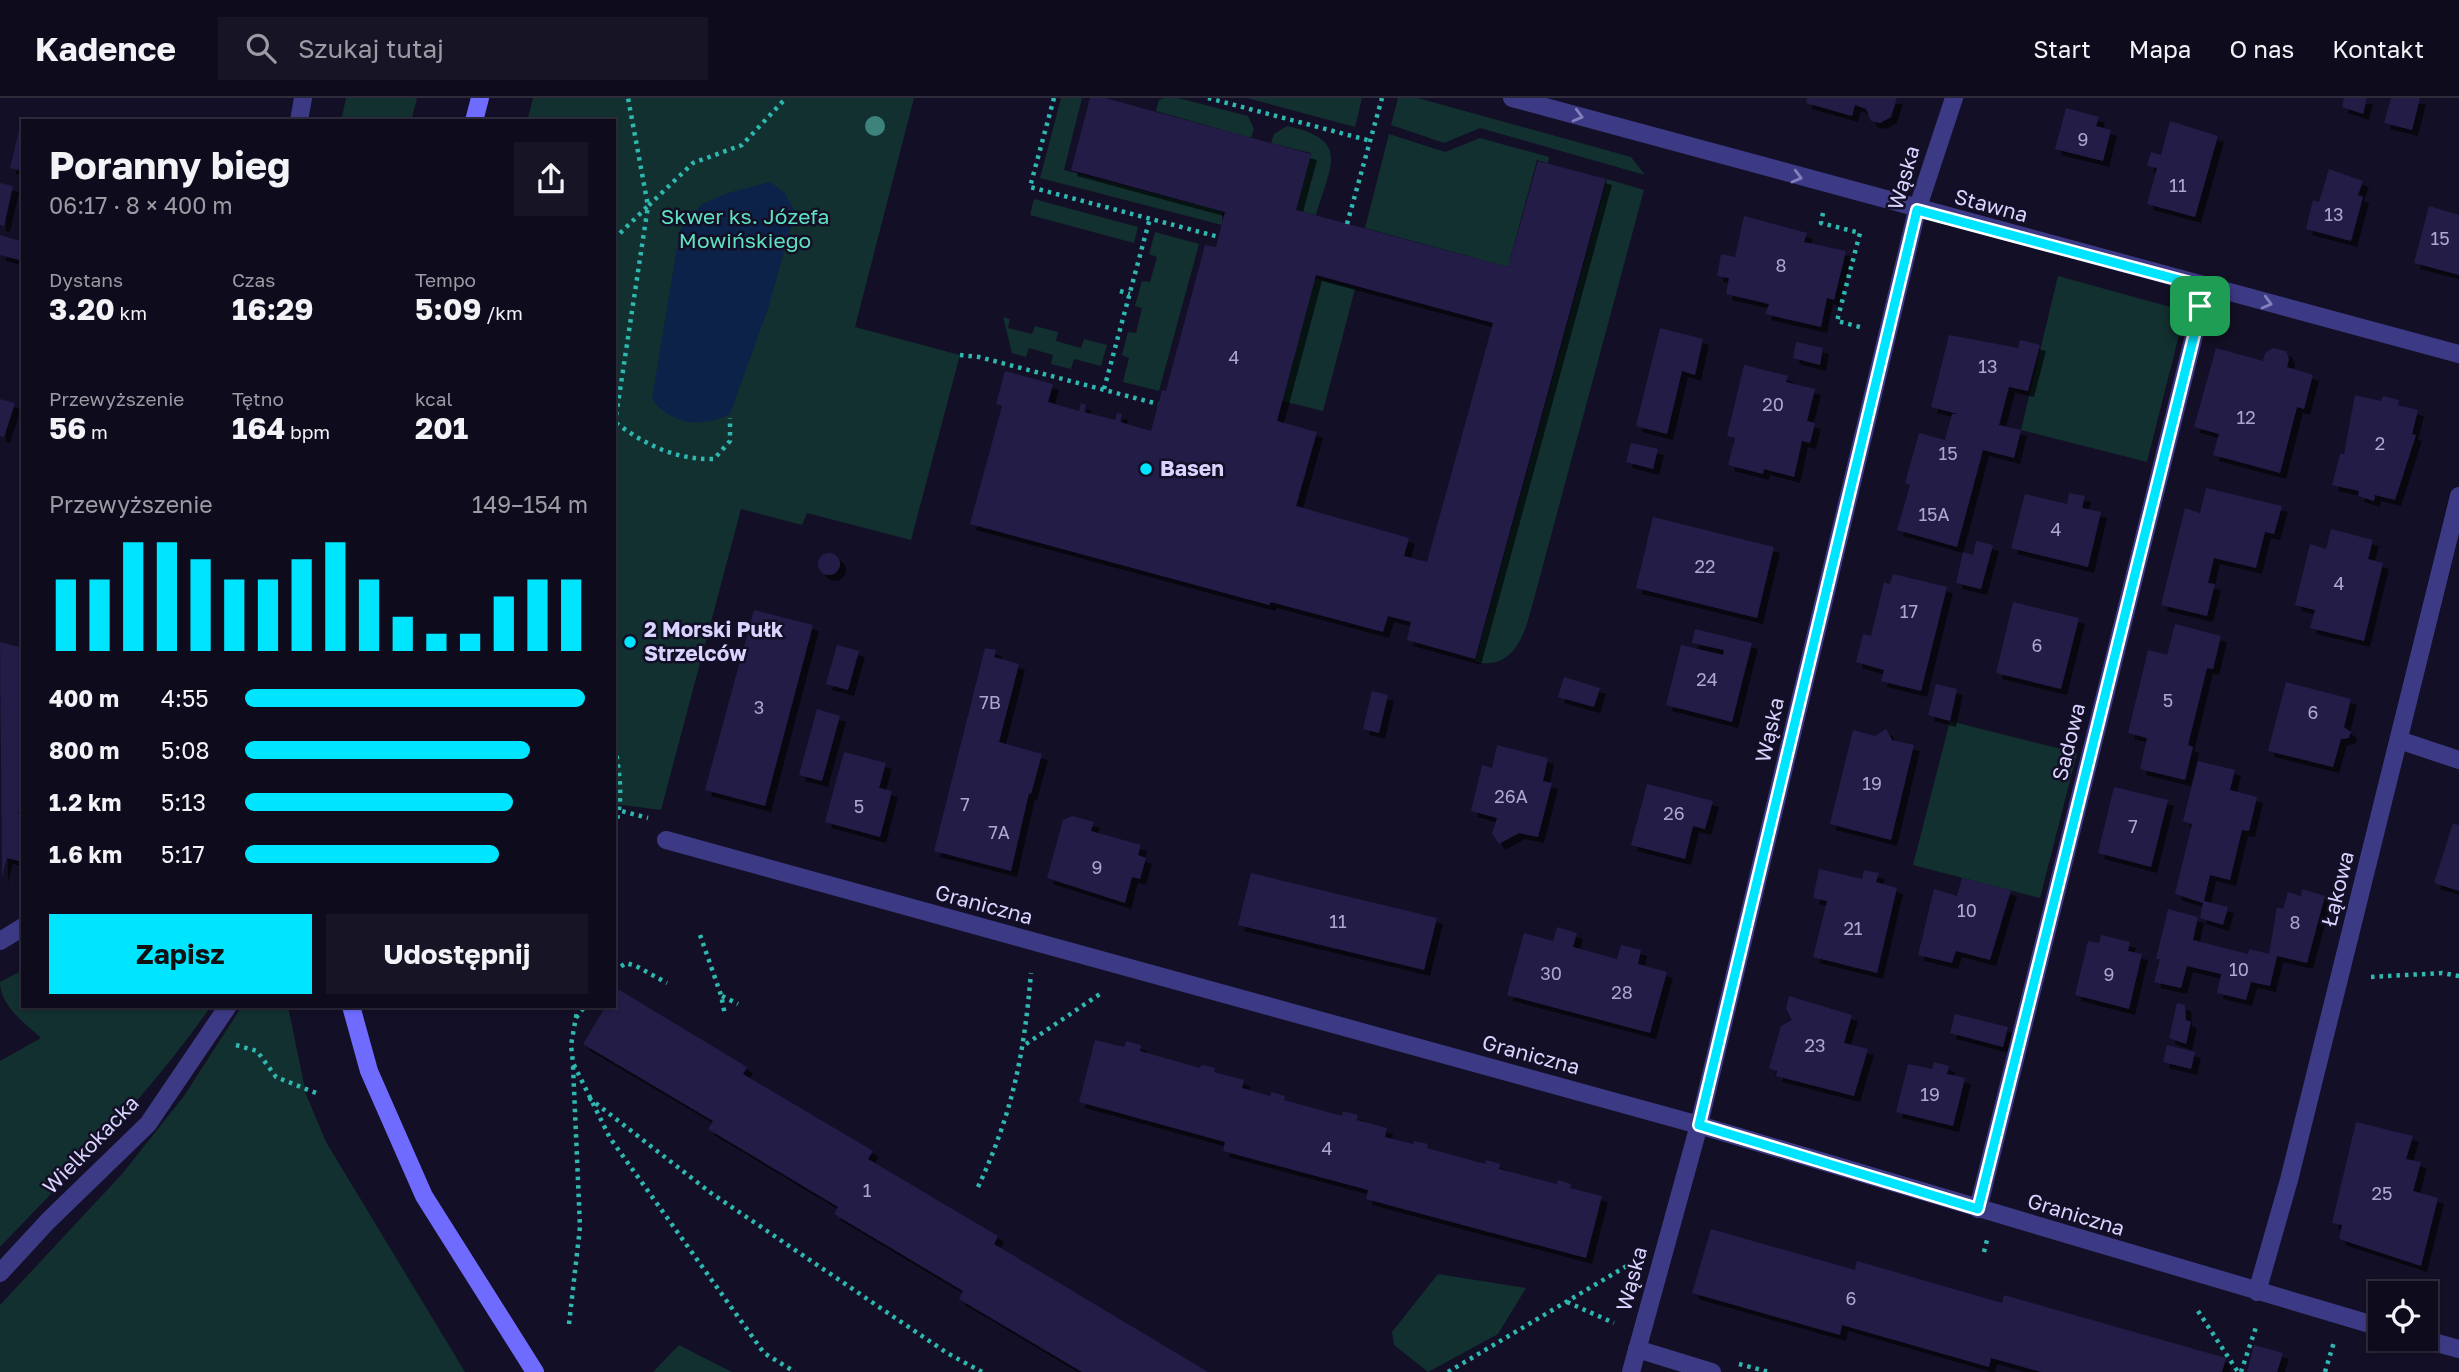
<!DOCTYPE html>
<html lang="pl">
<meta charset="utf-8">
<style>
body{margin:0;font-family:"Golos Text",sans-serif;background:#171425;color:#f1f3f6;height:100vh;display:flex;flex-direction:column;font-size:26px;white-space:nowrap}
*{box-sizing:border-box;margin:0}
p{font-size:23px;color:#9b9ba3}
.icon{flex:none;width:38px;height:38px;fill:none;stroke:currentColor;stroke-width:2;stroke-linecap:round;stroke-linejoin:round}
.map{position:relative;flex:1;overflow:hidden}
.details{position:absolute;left:21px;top:21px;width:595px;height:889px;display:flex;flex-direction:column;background:#0e0b1c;border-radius:0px;box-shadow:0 2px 5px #0004,0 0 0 2px #2e2b3b}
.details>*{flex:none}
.tools{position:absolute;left:2368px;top:1183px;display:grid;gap:14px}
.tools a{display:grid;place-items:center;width:70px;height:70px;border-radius:0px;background:#0e0b1c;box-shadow:0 2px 5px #0004,0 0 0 2px #2e2b3b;font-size:35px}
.pin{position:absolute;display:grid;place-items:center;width:60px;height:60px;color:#fff;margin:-30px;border-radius:14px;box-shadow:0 4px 10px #0006}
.round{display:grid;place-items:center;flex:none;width:74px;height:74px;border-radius:0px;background:#171425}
.summary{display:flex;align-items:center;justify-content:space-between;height:119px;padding:0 28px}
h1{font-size:38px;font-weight:700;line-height:52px}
.figures{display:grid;grid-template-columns:repeat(3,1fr);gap:10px;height:119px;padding:7px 28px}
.figures div{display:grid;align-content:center}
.figures b{font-size:30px;font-weight:700}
.figures small{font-size:19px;font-weight:400}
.figures p{font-size:19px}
.chart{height:196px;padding:14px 28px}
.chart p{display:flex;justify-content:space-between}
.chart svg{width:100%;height:126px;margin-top:7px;stroke:#00e5ff;stroke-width:6}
.primary-button{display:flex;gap:14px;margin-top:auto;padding:14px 28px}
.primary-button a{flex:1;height:80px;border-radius:0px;background:#00e5ff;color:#111;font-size:28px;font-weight:700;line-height:80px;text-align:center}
.primary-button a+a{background:#171425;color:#f1f3f6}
ul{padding:0 28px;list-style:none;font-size:23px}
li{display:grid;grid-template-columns:112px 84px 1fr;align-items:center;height:52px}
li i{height:18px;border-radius:9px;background:#00e5ff}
header{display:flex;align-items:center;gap:42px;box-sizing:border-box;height:98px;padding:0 35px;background:#0e0b1c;border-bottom:2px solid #2e2b3b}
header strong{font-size:33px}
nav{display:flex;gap:38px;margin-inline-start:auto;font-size:24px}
.search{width:490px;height:63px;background:#171425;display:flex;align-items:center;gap:18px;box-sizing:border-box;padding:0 24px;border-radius:0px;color:#9b9ba3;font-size:26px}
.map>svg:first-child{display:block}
.green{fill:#12302f}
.water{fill:#0c2248}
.building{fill:#241b47;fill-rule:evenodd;filter:url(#shadow)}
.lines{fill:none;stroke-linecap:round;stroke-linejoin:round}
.path{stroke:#2fb8b0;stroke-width:4.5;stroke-dasharray:3.5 5;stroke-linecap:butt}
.street{stroke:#3d3a85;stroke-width:18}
.secondary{stroke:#6f6bff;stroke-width:18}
.tree{fill:#3d827b}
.oneway{stroke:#837fbc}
.route-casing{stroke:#fff;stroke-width:14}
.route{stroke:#00e5ff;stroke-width:9}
.poi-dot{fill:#00e5ff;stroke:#130f26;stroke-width:2.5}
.labels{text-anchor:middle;stroke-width:5;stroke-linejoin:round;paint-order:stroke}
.number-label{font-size:18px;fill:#aca6d1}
.street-label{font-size:21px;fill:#d9d4ff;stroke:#130f26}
.park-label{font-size:21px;fill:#5fe0c0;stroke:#130f26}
.poi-label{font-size:21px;font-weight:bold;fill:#d9d4ff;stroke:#130f26;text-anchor:start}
</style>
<header>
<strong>Kadence</strong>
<div class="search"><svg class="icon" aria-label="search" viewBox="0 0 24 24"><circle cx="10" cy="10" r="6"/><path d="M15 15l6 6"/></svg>Szukaj tutaj</div>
<nav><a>Start</a><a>Mapa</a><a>O nas</a><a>Kontakt</a></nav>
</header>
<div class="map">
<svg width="2459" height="1274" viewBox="0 0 2459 1274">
<defs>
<filter id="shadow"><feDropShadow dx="6" dy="6" stdDeviation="0" flood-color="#0009"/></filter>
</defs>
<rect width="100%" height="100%" fill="#130f26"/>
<g class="green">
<polygon points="346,0 417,0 411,23 341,23"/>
<polygon points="533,0 914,0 855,229 960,257 911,442 807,415 802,427 741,411 661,712 614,706 614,23 527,23"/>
<polygon points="1061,0 1082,0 1064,72 1222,113 1222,127 1040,80"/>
<polygon points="1164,0 1178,0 1248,18 1254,31 1251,40 1156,13 1159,2"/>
<polygon points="1247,0 1362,0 1355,29"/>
<polygon points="1398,0 1418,0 1631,59 1645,77 1480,30 1444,45 1391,27"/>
<path d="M1287,28C1352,42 1330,68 1316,117L1296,112L1311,55L1271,45L1274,36Z"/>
<polygon points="1389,36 1445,54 1480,40 1549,59 1548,65 1537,62 1508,169 1365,130"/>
<path d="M1607,81L1644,92L1531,512C1523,541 1512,572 1475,564Z"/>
<polygon points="1034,101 1138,129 1134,145 1030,117"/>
<polygon points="1155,134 1199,146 1159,293 1123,284 1129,260 1122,257 1128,234 1136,235 1142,210 1135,208 1142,183 1150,184 1157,159 1149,156"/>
<polygon points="2058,178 2185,213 2147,364 2021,332"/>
<polygon points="1310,179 1355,191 1323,313 1278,302"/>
<polygon points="1003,219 1010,221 1008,230 1032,236 1035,228 1058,234 1056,243 1081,250 1084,241 1107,247 1101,268 1074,261 1071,271 1051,266 1053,257 1029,250 1026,259 1012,255"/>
<polygon points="1950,623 2077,655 2040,800 1913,767"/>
<path d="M23,872V908H211C150,996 74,1072 0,1149V963L41,940C25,925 0,908 0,884Z"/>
<polygon points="242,908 288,908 306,996 326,1044 465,1274 0,1274 0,1207 122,1076 184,998"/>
<polygon points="1438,1176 1526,1190 1498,1236 1428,1274 1394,1247 1392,1234"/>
<polygon points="679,1247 732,1274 653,1274"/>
</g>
<path class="water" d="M770,84L785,95L795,114L768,211L730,316C704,330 670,327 652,301L680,132L702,106L728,95Z"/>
<g class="building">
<path d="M1090,0H1105L1311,56L1296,112L1508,169L1538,63L1606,81L1475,561L1407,542L1411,524L1388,518L1383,534L1271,504L1269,507L970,426L1002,308L996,306L1005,273L1053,286L1048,304L1079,313L1081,305L1086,307L1084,314L1115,322L1117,315L1122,316L1120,324L1151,333L1162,292L1166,293L1205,147L1216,149L1225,114L1071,72ZM1316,177L1493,225L1427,464L1404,458L1409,440L1296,408L1317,334L1277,323Z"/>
<polygon points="1807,0 1897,0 1891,19 1880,25 1871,23 1866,11 1855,7 1852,18 1806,5"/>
<polygon points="2344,0 2367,0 2363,16 2342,9"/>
<polygon points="2391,0 2420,0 2412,32 2384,25"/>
<polygon points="2066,10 2099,19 2096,28 2111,32 2103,63 2055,51"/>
<polygon points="22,20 23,20 23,73 10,70"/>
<polygon points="2170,23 2218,38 2195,119 2147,106 2157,70 2147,68 2151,54 2161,57"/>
<polygon points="2329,71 2363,83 2358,97 2363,99 2351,143 2306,131 2313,102 2319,104"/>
<polygon points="0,85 13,88 4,128 0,127"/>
<polygon points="2429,108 2459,117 2459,177 2414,165"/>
<polygon points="1744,118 1807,135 1804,144 1846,153 1834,202 1827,200 1821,229 1765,216 1769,206 1726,196 1729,180 1717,178 1721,156 1735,159"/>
<polygon points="0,137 23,144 23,163 0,157"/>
<polygon points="1660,230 1703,241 1695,277 1682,273 1667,336 1636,328"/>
<polygon points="1949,237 2018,250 2020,242 2040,247 2028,293 2009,289 1999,327 2021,332 2014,360 1983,352 1957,449 1897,432 1910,387 1905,385 1919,335 1945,342 1952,316 1958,316 1931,309"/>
<polygon points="1796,244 1823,250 1820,267 1793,260"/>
<polygon points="2216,250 2263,263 2265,255 2273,250 2286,253 2289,261 2287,269 2313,277 2304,311 2297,309 2280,375 2213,357 2219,336 2194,329"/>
<polygon points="1744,267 1788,278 1786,284 1815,291 1807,323 1815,325 1810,345 1802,343 1794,379 1764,371 1763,376 1728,367 1735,340 1727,338"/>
<polygon points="2355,297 2381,303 2383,298 2399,302 2398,307 2418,312 2412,336 2416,337 2395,402 2375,397 2374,403 2358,398 2359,393 2332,387 2340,356 2344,356"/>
<polygon points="0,301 15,305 4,339 0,338"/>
<polygon points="1631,345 1658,351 1653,371 1626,364"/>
<polygon points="2206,390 2282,408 2274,436 2265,434 2256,470 2214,460 2208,485 2215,486 2207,518 2161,507 2185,410 2200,415"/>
<polygon points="2069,395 2085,398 2082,410 2101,414 2088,469 2011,450 2025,396 2067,406"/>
<polygon points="1653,419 1774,449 1757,520 1636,490"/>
<polygon points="2331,431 2373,442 2368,461 2383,465 2364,543 2310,530 2315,512 2295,507 2310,446 2326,451"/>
<polygon points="1976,443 1993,447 1981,491 1956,485 1963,454 1973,457"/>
<circle cx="829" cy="466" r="11"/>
<polygon points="1893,476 1947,489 1921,593 1881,583 1884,572 1856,564 1863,536 1871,538 1884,484 1890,486"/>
<polygon points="2013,504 2079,520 2061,591 1996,575"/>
<polygon points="754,512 813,527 765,708 705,692"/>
<polygon points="2175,526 2221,538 2213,571 2207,570 2188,647 2193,649 2185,682 2140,671 2147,640 2128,635 2148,552 2167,557"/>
<polygon points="1695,531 1752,545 1732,624 1666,607 1681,547 1723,557 1724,552 1692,545"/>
<polygon points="0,544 23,550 23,697 18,716 23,717 23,760 22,764 7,760 2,779"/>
<polygon points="837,547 859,553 848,592 826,586"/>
<polygon points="985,550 996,552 994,559 1019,566 999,644 1042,656 1031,696 1029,695 1011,773 934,753"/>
<polygon points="1564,579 1600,590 1594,609 1558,599"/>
<polygon points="2286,584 2351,601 2344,629 2351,634 2349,640 2341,641 2333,669 2268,653"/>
<polygon points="1936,586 1957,591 1950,623 1928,617"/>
<polygon points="1372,593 1388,597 1379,635 1363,631"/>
<polygon points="817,611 840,618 822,683 799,677"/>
<polygon points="1886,631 1892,642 1914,647 1891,742 1830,726 1853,632 1875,638"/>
<polygon points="1497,647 1548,660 1543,683 1552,685 1538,739 1519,735 1499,746 1492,735 1497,720 1471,713 1482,667 1492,670"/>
<polygon points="844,654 886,665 879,690 892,693 880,739 825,724"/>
<polygon points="2198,663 2235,672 2230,692 2257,699 2249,733 2242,732 2230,782 2210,777 2204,803 2228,809 2223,827 2200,820 2203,805 2175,796 2192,726 2183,723"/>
<polygon points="1647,686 1713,703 1705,731 1693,728 1685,761 1631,747"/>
<polygon points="2114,689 2168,702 2151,769 2098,755"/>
<polygon points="1072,718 1094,724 1091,733 1141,747 1138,757 1146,760 1140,781 1132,779 1125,805 1047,780 1063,722"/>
<polygon points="2453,725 2459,727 2459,793 2434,785"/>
<polygon points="1819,771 1862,781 1864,772 1879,775 1876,784 1897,790 1877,875 1813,859 1827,803 1813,800"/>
<polygon points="1251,775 1437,820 1424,872 1238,827"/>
<polygon points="1962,780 2011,792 1990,862 1956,853 1952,865 1918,857 1934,791 1957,798"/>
<polygon points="2302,791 2325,798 2307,865 2277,858 2270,888 2251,884 2246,902 2217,895 2221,876 2187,868 2181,890 2154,884 2160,861 2156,861 2168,811 2198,819 2193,842 2248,856 2249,851 2269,856 2277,809 2283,811 2288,794 2301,798"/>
<polygon points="1557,829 1577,835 1573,849 1617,861 1621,847 1641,852 1638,866 1667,874 1650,935 1507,897 1524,835 1553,843"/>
<polygon points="2101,837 2130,844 2128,853 2142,856 2129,911 2075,897 2088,843 2099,845"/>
<polygon points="616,890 747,969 743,976 873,1053 868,1061 998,1138 994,1146 1208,1274 1082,1274 959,1201 963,1193 834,1116 838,1109 708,1031 713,1023 583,946 606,908 614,908"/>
<polygon points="1789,898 1852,917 1844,945 1868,951 1854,998 1776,978 1777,973 1769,970 1781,928 1792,922 1786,911"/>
<polygon points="2177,905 2185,907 2186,922 2191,924 2186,946 2169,940"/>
<polygon points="1955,916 2008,929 2003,949 1950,935"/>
<polygon points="1095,942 1124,949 1126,943 1141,947 1140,953 1200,970 1201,967 1208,968 1215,970 1214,974 1244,982 1242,990 1270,998 1271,994 1285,998 1284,1002 1342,1018 1343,1013 1358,1017 1357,1022 1387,1030 1385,1039 1413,1046 1414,1043 1428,1046 1427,1050 1485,1066 1486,1062 1494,1064 1500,1066 1499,1071 1557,1086 1558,1082 1571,1086 1570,1090 1602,1098 1586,1160 1366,1101 1368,1092 1223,1053 1225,1044 1079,1004"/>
<polygon points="2167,947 2195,954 2191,971 2163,964"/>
<polygon points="1934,964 1949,968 1947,976 1965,980 1953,1028 1896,1014 1908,966 1932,971"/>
<polygon points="2356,1024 2413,1038 2406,1061 2421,1064 2413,1093 2438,1100 2421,1168 2339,1141 2342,1127 2332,1125"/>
<polygon points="1711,1131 1855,1172 1857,1163 2002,1205 2004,1197 2226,1260 2222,1274 2041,1274 1991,1260 1989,1269 1842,1227 1840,1237 1692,1195"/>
<polygon points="2254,1247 2283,1255 2277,1274 2247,1274"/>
</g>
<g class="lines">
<g class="path">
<polyline points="1054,0 1030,89 1219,139"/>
<polyline points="1208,0 1371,43"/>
<polyline points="1823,115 1821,125 1860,135 1837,223 1860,229"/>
<polyline points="1347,126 1382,0"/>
<polyline points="614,141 648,108 628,0"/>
<polyline points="1120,193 1130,196"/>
<polyline points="960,257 979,259 1158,306"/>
<polyline points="1104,291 1150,120"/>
<path d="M616,325C646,347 676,362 714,361L730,343V320"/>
<polyline points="614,368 615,325 648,108 693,65 742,47 786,0"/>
<path d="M614,641C619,673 625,701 614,731"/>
<polyline points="614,711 648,720"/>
<polyline points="700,837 721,897 725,917"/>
<polyline points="614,873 626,865 636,868 667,885"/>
<polyline points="2371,879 2442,875 2459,878"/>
<polyline points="722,898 738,906"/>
<polyline points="578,908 571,947 573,965 610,1040 764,1255 795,1274"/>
<polyline points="576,920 585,908"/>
<polyline points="1026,946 1103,894"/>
<polyline points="236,947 257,953 276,979 316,995"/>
<polyline points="589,1000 711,1095 947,1255 982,1274"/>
<path d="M978,1089C1013,1014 1024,956 1031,875"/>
<polyline points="1984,1154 1987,1142"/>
<polyline points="1567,1204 1614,1225"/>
<polyline points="2198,1213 2238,1274"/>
<polyline points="569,1226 580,1129 573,968"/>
<polyline points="1739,1266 1769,1274"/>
<polyline points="1448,1274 1630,1166"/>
<polyline points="2241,1274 2256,1229"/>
<polyline points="2325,1274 2334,1244"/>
</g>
<g class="street">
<polyline points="1512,0 2459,256"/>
<polyline points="299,23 303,0"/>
<polyline points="2399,642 2459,662"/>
<polyline points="666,742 1699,1027 2380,1229"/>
<polyline points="0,843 23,829"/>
<polyline points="1978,1111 2206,189"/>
<polyline points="0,1175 48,1123 148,1026 228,908"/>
<polyline points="2257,1194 2289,1082 2459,398"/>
<polyline points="2423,1241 2459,1251"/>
<polyline points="1637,1251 1712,1274"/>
<polyline points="1631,1274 1699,1027 1917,112 1954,0"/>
</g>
<g class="secondary">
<polyline points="474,23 480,0"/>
<polyline points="351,908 369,973 424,1098 535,1274"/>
</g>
</g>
<circle class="tree" cx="875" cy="28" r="10"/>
<defs><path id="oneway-chevron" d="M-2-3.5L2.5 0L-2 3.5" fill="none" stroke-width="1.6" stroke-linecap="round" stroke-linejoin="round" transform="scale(1.75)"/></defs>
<g class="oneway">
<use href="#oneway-chevron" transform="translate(1578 18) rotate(15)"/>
<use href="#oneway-chevron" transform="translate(1797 79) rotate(15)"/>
<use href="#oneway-chevron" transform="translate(2267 205) rotate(15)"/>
</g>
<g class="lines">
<g class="route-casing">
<polygon id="route" points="1917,112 2206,189 1978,1111 1699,1027"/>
</g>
<use href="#route" class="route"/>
</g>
<g class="poi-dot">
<circle cx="1146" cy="371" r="7"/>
<circle cx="630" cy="544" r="7"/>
</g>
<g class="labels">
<g class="number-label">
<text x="2083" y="48">9</text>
<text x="2178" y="94">11</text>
<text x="2334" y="123">13</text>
<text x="2440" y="147">15</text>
<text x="1781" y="174">8</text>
<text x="1234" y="266">4</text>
<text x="1988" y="275">13</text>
<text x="1773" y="313">20</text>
<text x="2246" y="326">12</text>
<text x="2380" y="352">2</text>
<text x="1948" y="362">15</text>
<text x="1934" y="423">15A</text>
<text x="2056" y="438">4</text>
<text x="1705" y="475">22</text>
<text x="2339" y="492">4</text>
<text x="1909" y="520">17</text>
<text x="2037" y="554">6</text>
<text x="1707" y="588">24</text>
<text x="2168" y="609">5</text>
<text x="990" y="611">7B</text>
<text x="759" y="616">3</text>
<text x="2313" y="621">6</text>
<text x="1872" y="692">19</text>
<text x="1511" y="705">26A</text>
<text x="965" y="713">7</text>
<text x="859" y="715">5</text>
<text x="1674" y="722">26</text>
<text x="2133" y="735">7</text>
<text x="999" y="741">7A</text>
<text x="1097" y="776">9</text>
<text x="1967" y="819">10</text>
<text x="1338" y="830">11</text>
<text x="2295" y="831">8</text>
<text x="1853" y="837">21</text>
<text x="2239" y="878">10</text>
<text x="1551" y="882">30</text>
<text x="2109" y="883">9</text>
<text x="1622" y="901">28</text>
<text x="1815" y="954">23</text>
<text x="1930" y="1003">19</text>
<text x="1327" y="1057">4</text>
<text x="867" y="1099">1</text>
<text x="2382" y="1102">25</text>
<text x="1851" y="1207">6</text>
</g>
<g class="street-label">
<text transform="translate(1904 80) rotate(-74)" y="7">Wąska</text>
<text transform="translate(1991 108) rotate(15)" y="7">Stawna</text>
<text transform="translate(1770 632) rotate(-77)" y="7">Wąska</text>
<text transform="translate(2069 644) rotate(-76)" y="7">Sadowa</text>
<text transform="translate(2338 791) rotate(-76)" y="7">Łąkowa</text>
<text transform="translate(984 807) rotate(15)" y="7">Graniczna</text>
<text transform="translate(1531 957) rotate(15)" y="7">Graniczna</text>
<text transform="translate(91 1047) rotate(-46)" y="7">Wielkokacka</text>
<text transform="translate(2076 1117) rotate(17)" y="7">Graniczna</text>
<text transform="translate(1632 1181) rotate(-75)" y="7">Wąska</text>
</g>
<g class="park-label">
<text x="745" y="126">Skwer ks. Józefa<tspan x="745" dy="24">Mowińskiego</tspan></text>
</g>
<g class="poi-label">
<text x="1160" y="378">Basen</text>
<text x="644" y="539">2 Morski Pułk<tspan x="644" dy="24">Strzelców</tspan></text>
</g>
</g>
</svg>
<div class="tools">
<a><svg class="icon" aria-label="locate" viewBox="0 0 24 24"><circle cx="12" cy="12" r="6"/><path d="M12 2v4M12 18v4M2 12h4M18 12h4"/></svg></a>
</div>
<div class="pin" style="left:2200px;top:208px;background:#1e9e55"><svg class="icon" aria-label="arrive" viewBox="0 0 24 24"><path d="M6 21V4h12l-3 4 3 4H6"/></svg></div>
<section class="details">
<div class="summary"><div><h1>Poranny bieg</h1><p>06:17 · 8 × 400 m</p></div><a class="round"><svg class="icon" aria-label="share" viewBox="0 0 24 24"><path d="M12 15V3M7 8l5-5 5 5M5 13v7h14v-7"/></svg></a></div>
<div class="figures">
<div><p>Dystans</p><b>3.20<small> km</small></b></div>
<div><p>Czas</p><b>16:29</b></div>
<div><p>Tempo</p><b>5:09<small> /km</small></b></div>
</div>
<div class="figures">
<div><p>Przewyższenie</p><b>56<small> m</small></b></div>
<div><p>Tętno</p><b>164<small> bpm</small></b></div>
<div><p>kcal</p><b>201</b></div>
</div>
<div class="chart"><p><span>Przewyższenie</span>149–154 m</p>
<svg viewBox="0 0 160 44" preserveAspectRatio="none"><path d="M5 44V19M15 44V19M25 44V6M35 44V6M45 44V12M55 44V19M65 44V19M75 44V12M85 44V6M95 44V19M105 44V32M115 44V38M125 44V38M135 44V25M145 44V19M155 44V19"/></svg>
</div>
<ul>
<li><b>400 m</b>4:55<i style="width:99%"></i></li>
<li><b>800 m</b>5:08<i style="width:83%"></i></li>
<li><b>1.2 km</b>5:13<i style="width:78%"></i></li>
<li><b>1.6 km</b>5:17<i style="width:74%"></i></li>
</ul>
<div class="primary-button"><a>Zapisz</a><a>Udostępnij</a></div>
</section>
</div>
